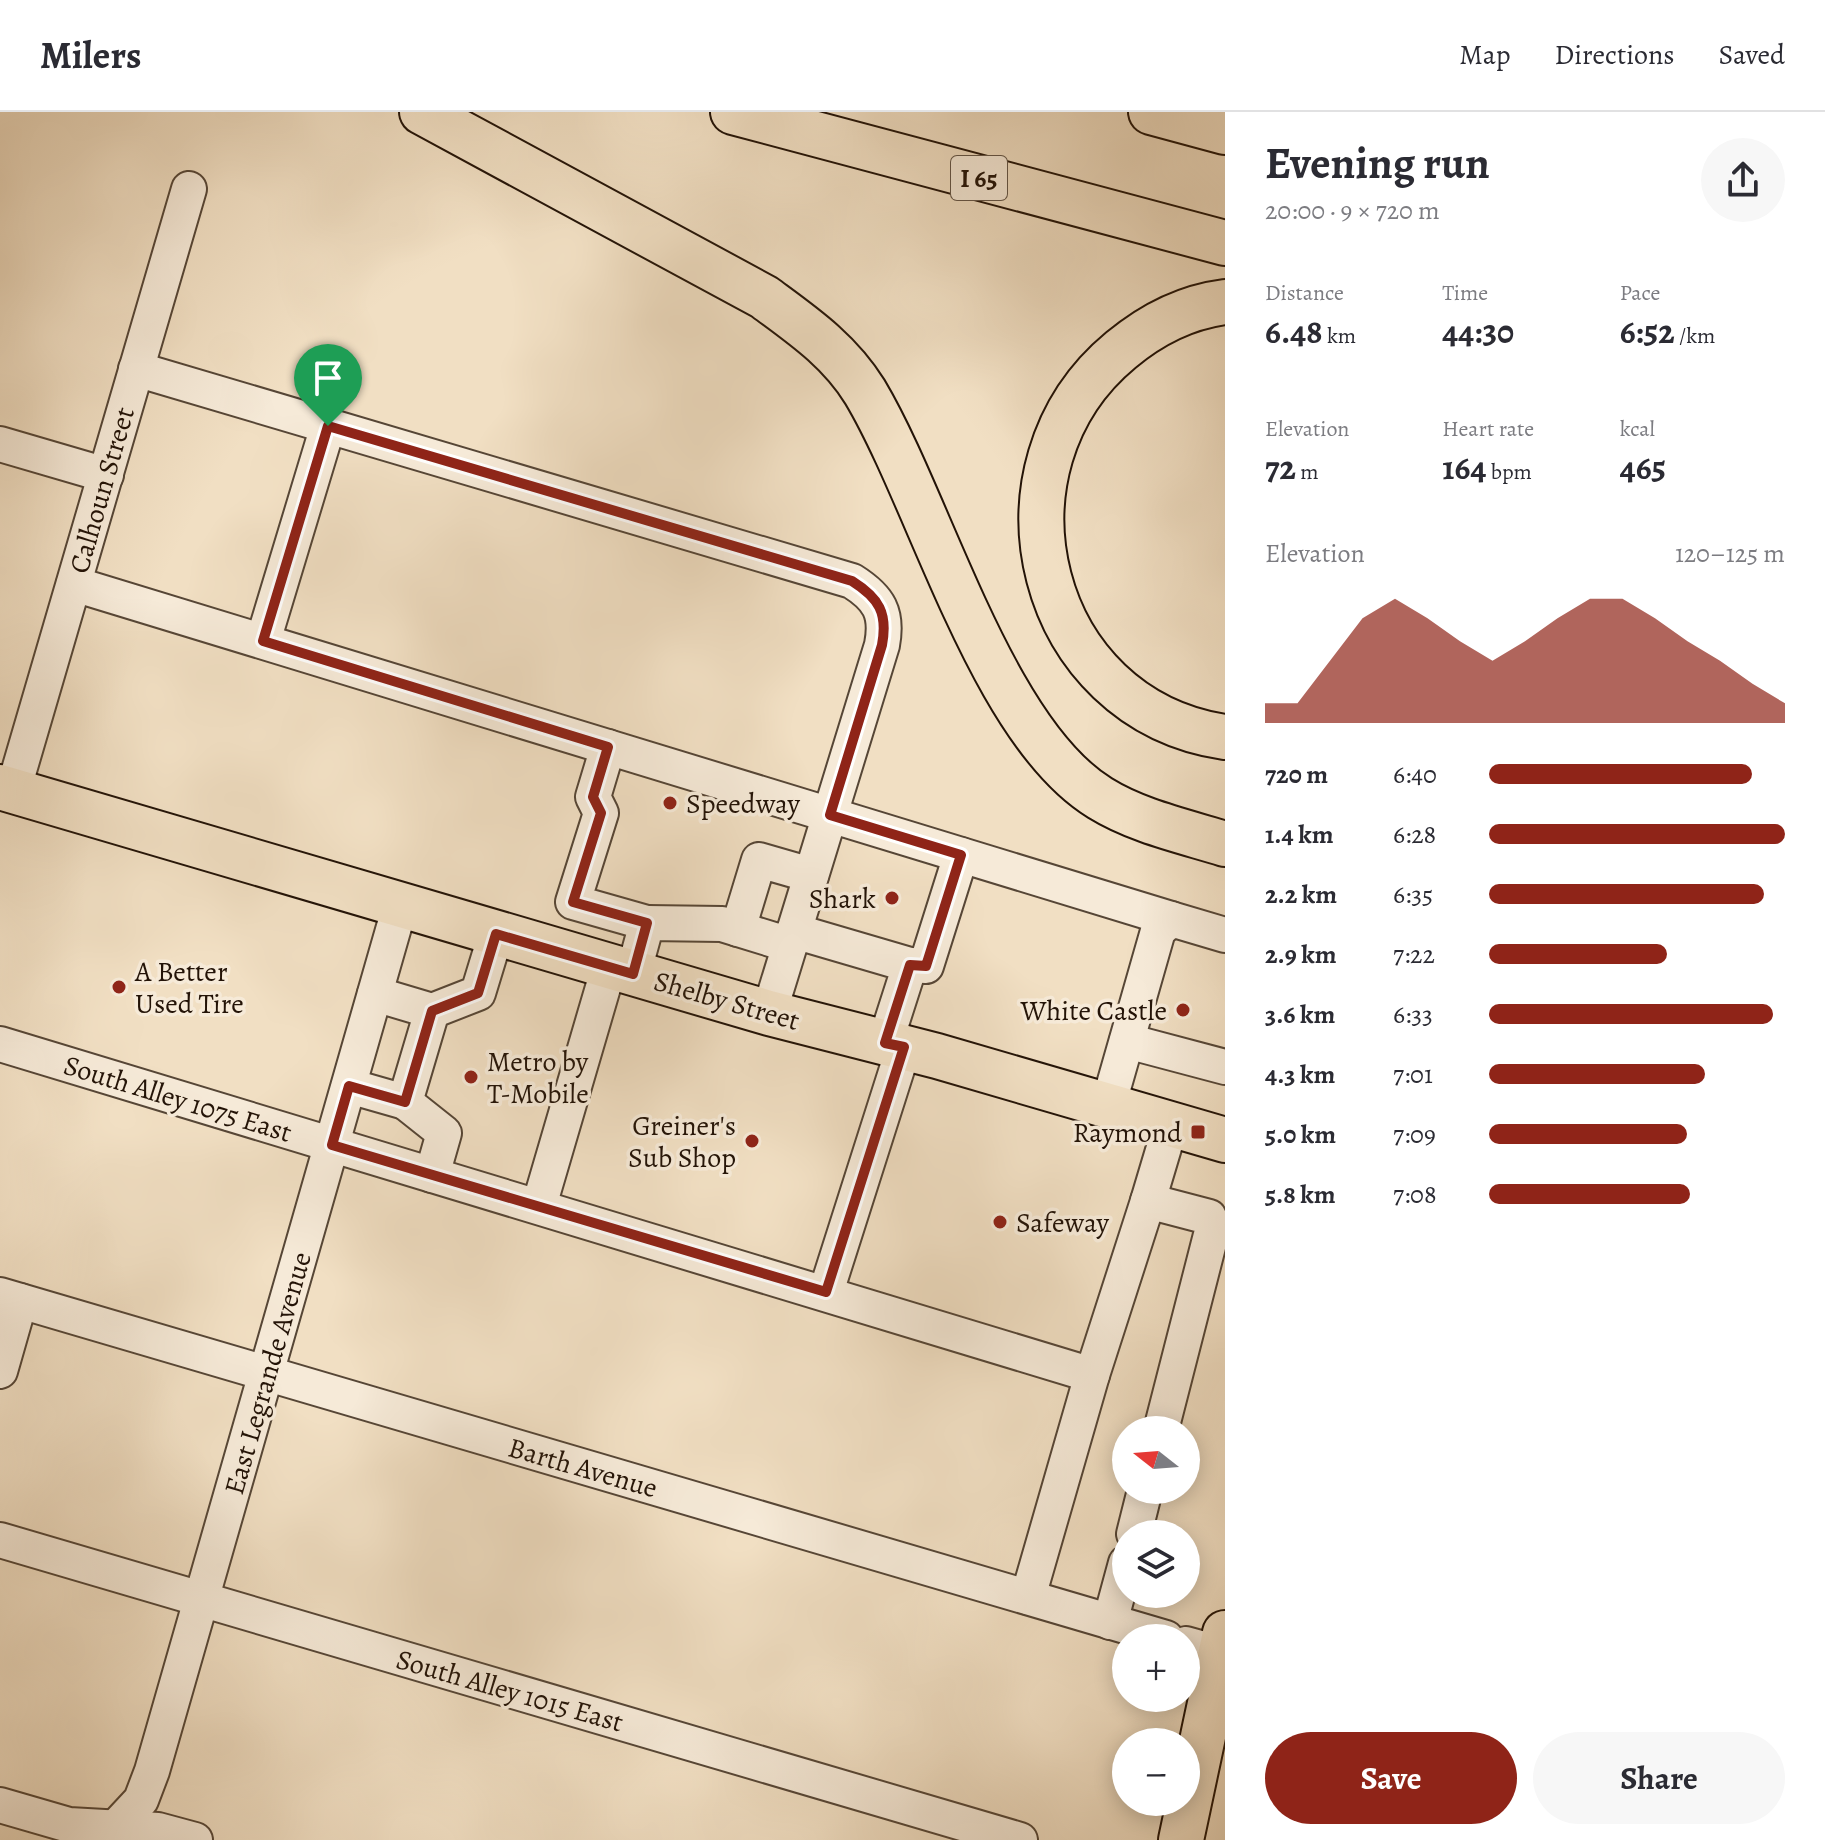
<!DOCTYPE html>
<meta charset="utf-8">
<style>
body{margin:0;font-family:Alegreya,serif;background:#f7f7f7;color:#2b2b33;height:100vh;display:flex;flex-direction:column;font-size:30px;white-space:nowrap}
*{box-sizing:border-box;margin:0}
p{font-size:26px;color:#7c7c81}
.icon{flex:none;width:44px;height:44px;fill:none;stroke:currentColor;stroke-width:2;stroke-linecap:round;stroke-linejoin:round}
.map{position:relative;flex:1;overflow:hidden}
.panel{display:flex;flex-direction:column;background:#fff;width:600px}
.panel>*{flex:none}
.needle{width:52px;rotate:287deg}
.buttons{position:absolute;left:1112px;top:1304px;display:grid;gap:16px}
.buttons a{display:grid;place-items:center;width:88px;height:88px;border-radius:50%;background:#fff;box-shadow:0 4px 20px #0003;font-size:40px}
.pin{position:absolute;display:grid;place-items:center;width:68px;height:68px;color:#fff;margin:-82px -34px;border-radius:50% 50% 50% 0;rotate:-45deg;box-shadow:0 0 8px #0007}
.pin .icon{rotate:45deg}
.round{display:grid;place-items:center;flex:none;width:84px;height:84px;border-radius:42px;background:#f7f7f7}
.overview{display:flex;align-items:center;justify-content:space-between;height:136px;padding:0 40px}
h1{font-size:44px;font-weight:600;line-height:60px}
.metrics{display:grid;grid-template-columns:repeat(3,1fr);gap:12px;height:136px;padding:8px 40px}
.metrics div{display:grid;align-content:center}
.metrics b{font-size:34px;font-weight:600}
.metrics small{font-size:22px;font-weight:400}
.metrics p{font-size:22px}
.chart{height:224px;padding:16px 40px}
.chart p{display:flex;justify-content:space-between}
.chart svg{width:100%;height:144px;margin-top:8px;fill:#8f2418;opacity:.7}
.cta{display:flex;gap:16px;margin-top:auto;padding:16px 40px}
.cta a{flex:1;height:92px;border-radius:48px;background:#8f2418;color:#fff;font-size:32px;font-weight:600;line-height:92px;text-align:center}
.cta a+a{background:#f7f7f7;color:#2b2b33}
ul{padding:0 40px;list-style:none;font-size:26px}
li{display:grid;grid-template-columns:128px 96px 1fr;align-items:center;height:60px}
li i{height:20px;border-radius:10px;background:#8f2418}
header{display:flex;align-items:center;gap:48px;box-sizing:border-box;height:112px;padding:0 40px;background:#fff;border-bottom:2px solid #e1e1e2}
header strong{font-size:38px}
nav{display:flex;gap:44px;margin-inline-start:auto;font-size:28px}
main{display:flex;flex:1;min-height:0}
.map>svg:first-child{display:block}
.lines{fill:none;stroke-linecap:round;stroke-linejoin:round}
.minor-casing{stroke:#564636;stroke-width:38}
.major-casing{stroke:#231307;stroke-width:48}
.highway-casing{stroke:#231307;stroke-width:48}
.minor{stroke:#f6ead8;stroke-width:34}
.major{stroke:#f1dfc3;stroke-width:44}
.highway{stroke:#f1dfc3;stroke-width:44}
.route-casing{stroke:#fff;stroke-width:16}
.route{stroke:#8f2418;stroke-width:10}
.poi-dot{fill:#8f2418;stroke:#f6ead8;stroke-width:3}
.labels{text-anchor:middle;stroke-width:7;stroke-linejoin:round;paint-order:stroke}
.shield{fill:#f6ead8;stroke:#625446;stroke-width:2}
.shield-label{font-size:26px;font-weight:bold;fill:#231307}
.street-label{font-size:28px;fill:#231307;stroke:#f6ead8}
.poi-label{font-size:28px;fill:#231307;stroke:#f6ead8;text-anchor:start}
</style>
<header>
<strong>Milers</strong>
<nav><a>Map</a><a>Directions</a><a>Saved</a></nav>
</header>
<main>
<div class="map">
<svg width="1225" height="1728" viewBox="0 0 1225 1728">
<rect width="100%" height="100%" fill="#f1dfc3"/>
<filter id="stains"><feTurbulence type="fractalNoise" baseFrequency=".0025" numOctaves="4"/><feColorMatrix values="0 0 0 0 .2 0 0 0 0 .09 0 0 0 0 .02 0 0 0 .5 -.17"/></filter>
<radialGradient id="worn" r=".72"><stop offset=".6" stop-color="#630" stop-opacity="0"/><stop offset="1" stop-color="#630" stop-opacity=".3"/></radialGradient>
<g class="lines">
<g class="minor-casing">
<g id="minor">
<path d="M136,257L852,469C879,486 888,501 882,533L769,901"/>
<polyline points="0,332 106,363"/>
<polyline points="74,472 1171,807"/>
<polyline points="263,529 328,314"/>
<polyline points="608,635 593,685 601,701 573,790 647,811"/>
<polyline points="13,679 189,77"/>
<polyline points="738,817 759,748 811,763"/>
<polyline points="794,819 910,853 885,931"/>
<polyline points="910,853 926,854 961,743"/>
<polyline points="633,862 647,811 722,812 790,833"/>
<polyline points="375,882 432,899"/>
<polyline points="1127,929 1225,955"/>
<polyline points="0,932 1092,1263"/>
<polyline points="349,974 405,990"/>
<polyline points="1108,994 1158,819 1171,807 1225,823"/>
<polyline points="432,1063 444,1021 405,990 432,899 478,881 496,822"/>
<polyline points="1148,1089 1171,1012"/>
<polyline points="539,1094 609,855"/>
<polyline points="826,1180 904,935"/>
<polyline points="0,1183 1166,1526"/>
<polyline points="0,1259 20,1189"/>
<polyline points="1134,1422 1145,1378"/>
<polyline points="0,1428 1020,1728"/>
<polyline points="1028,1485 1092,1263 1148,1089 1209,1105 1213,1115 1161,1318"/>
<polyline points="1110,1510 1126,1451"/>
<polyline points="1186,1532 1225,1543"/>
<polyline points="0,1693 69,1713 158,1718 195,1728"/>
<polyline points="114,1717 141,1688 152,1659 400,794"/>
</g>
</g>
<g class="major-casing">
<g id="major">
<polyline points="0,675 769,901 937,944 1225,1028"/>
<polyline points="1181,1728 1225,1521"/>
</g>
</g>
<g class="highway-casing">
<g id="highway">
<path d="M422,0L764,185C802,213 839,238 865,280C931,391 991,619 1100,686C1137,709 1183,719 1225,732"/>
<polyline points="733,0 1225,131"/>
<polyline points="1151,0 1225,20"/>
<path d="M1225,190C1186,195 1151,213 1121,238C978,356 1037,597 1225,625"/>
</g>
</g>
<use href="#minor" class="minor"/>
<use href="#major" class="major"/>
<use href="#highway" class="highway"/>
</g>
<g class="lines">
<g class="route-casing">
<path id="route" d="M328,314L852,469C879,486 888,501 882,533L830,703L961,743L926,854L910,853L885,931L904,935L826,1180L332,1033L349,974L405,990L432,899L478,881L496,822L633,862L647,811L573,790L601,701L593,685L608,635L263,529Z"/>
</g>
<use href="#route" class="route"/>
</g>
<g class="poi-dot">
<circle cx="670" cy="691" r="8"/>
<circle cx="892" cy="786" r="8"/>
<circle cx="119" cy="875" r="8"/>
<circle cx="1183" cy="898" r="8"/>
<circle cx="471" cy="965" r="8"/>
<rect x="1190" y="1012" width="16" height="16" rx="4"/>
<circle cx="752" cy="1029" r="8"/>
<circle cx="1000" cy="1110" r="8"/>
</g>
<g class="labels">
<rect class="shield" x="951" y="44" width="56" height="44" rx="6"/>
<g class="shield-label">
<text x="979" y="75">I 65</text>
</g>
<g class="street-label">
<text transform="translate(101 378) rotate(-74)" y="10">Calhoun Street</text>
<text transform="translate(727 888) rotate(16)" y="10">Shelby Street</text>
<text transform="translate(178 986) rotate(17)" y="10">South Alley 1075 East</text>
<text transform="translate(267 1261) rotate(-74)" y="10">East Legrande Avenue</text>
<text transform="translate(583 1355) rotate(16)" y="10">Barth Avenue</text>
<text transform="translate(510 1578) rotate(16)" y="10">South Alley 1015 East</text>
</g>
<g class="poi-label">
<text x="686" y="701">Speedway</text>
<text x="876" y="796" text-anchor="end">Shark</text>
<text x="135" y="869">A Better<tspan x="135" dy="32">Used Tire</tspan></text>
<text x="1167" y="908" text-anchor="end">White Castle</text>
<text x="487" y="959">Metro by<tspan x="487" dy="32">T-Mobile</tspan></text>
<text x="736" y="1023" text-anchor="end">Greiner's<tspan x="736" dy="32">Sub Shop</tspan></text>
<text x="1182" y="1030" text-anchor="end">Raymond</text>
<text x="1016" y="1120">Safeway</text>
</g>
</g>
<rect width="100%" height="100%" filter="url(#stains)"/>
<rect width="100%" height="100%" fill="url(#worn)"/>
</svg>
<div class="buttons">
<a><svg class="needle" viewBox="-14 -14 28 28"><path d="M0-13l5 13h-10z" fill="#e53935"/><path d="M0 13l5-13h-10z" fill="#7c7c81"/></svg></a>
<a><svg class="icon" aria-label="layers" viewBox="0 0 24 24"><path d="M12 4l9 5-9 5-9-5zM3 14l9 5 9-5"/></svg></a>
<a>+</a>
<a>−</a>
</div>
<div class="pin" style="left:328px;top:314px;background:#1e9e55"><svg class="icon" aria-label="arrive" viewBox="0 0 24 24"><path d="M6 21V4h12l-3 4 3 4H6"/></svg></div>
</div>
<section class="panel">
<div class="overview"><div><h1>Evening run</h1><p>20:00 · 9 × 720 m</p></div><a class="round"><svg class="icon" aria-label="share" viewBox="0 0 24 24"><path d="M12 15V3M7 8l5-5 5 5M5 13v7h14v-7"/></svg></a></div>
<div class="metrics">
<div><p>Distance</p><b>6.48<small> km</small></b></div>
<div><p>Time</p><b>44:30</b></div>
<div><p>Pace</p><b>6:52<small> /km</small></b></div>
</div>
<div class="metrics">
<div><p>Elevation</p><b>72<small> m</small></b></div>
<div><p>Heart rate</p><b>164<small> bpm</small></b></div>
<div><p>kcal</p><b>465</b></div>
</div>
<div class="chart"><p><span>Elevation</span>120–125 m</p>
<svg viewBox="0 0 160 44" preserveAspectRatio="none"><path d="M0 44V38L10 38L20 25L30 12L40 6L50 12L60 19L70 25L80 19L90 12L100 6L110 6L120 12L130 19L140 25L150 32L160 38V44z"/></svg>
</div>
<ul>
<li><b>720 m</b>6:40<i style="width:89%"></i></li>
<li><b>1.4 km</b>6:28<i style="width:100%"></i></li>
<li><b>2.2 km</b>6:35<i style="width:93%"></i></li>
<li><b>2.9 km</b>7:22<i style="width:60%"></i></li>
<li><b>3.6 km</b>6:33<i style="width:96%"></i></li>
<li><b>4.3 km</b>7:01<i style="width:73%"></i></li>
<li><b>5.0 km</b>7:09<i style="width:67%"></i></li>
<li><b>5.8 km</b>7:08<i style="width:68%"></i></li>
</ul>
<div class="cta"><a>Save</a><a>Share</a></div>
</section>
</main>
